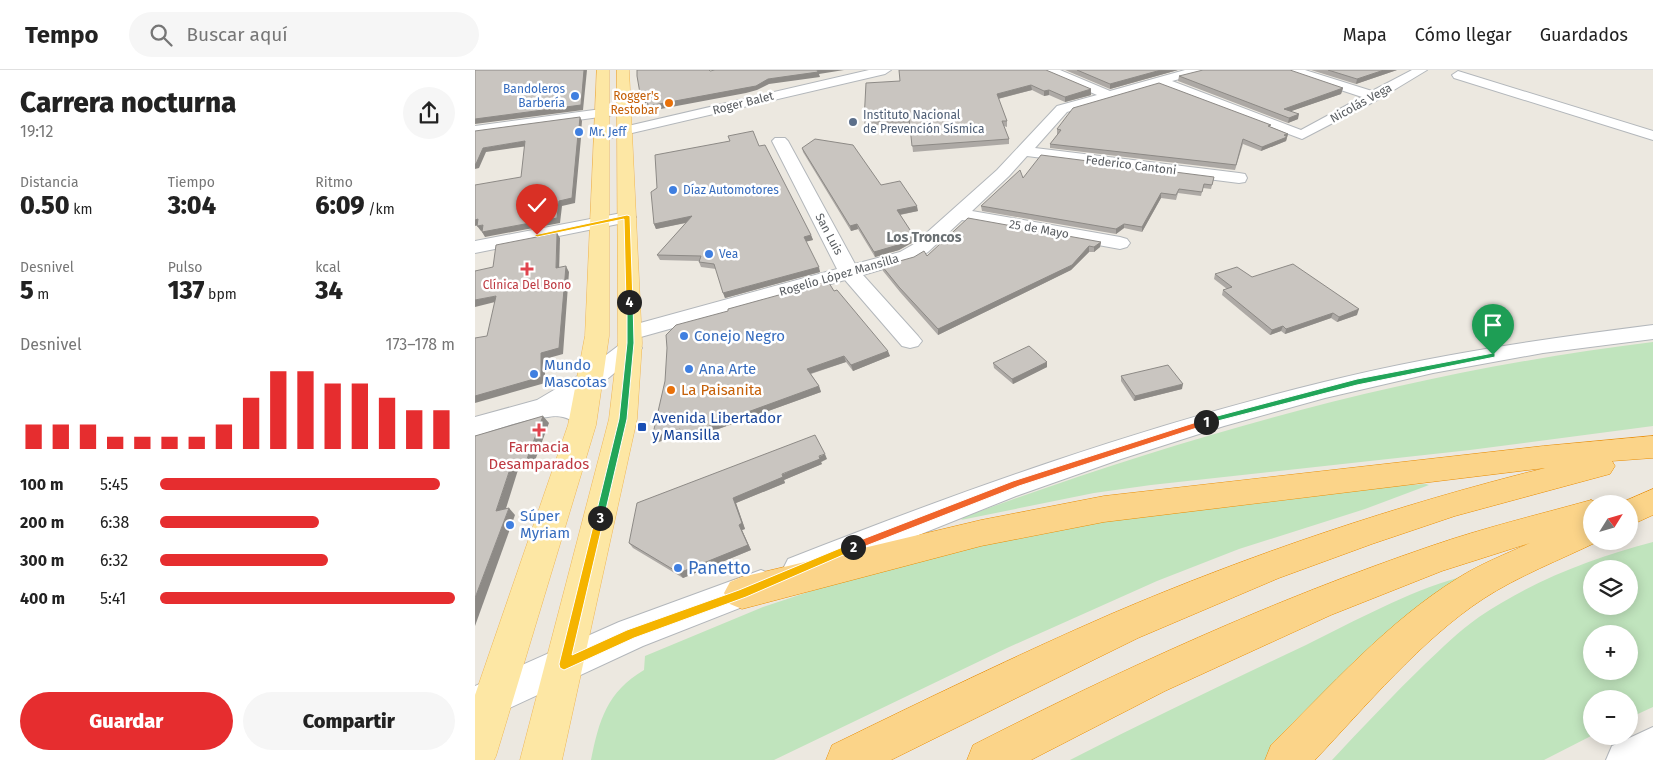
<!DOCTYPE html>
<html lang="es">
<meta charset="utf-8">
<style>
body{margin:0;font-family:"Fira Sans",sans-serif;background:#f6f6f6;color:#222;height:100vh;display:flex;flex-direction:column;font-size:19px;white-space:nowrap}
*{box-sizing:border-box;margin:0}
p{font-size:16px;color:#767676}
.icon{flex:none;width:28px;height:28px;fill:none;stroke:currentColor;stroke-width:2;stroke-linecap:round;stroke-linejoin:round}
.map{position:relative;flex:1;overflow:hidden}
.sheet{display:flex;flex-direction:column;background:#fff;width:475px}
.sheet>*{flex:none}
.needle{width:32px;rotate:53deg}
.buttons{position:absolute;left:1108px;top:425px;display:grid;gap:10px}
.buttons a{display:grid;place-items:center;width:55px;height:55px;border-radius:50%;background:#fff;box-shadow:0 2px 12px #0003;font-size:25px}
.pin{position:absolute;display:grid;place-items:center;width:42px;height:42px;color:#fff;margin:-51px -21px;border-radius:50% 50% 50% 0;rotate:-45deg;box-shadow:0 0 5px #0007}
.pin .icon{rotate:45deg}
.km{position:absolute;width:25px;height:25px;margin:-12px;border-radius:50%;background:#222;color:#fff;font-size:14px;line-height:25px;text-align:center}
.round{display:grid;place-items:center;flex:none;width:52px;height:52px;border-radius:26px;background:#f6f6f6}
.overview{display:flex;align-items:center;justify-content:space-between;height:85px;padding:0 20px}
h1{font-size:28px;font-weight:800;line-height:38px}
.stats{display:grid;grid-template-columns:repeat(3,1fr);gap:8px;height:85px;padding:5px 20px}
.stats div{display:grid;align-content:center}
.stats b{font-size:25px;font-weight:800}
.stats small{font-size:14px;font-weight:400}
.stats p{font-size:14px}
.chart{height:140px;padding:10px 20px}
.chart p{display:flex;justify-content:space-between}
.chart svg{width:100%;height:90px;margin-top:5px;stroke:#e62d2f;stroke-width:6}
.primary-button{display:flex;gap:10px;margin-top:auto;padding:10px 20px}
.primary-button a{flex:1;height:58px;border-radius:30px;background:#e62d2f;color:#fff;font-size:20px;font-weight:800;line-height:58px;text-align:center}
.primary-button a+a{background:#f6f6f6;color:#222}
ul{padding:0 20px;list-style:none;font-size:16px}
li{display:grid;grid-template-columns:80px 60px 1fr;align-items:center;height:38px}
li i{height:12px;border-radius:6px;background:#e62d2f}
header{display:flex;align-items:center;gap:30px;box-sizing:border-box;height:70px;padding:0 25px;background:#fff;border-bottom:1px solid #e0e0e0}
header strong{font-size:24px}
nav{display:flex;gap:28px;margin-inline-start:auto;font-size:18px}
.search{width:350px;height:45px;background:#f6f6f6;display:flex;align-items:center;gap:12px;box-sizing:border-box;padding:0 18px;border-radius:28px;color:#767676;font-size:19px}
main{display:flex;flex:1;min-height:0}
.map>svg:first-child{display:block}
.green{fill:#c0e4bd;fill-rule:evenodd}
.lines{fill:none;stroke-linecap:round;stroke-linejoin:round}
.minor-casing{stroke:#b3b7bb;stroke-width:2}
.major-casing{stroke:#efb757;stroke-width:1}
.highway-casing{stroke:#e98d04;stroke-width:1}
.minor{fill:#fff;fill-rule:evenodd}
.major{fill:#fde7a4;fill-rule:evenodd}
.highway{fill:#fbd489;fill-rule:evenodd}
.wall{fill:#ada9a5}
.shaded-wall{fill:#8d8a86}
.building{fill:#c9c5c0;stroke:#8d8a86}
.split-1{fill:#22a559;stroke:#fff}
.split-2{fill:#f0652b;stroke:#fff}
.split-3{fill:#f5b400;stroke:#fff}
.split-4{fill:#22a559;stroke:#fff}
.split-5{fill:#f5b400;stroke:#fff}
.shop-dot{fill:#3f7fe0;stroke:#fff;stroke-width:2}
.food-dot{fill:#e8710a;stroke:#fff;stroke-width:2}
.service-dot{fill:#5c6f8a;stroke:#fff;stroke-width:2}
.health-dot{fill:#e0444e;stroke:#fff;stroke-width:2}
.transit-dot{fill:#1a4fb4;stroke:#fff;stroke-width:2}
.labels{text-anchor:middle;stroke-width:5;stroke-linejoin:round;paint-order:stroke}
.far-shop-label{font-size:12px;fill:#366cbe;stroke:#fff;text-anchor:start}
.far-food-label{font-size:12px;fill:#c56008;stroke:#fff;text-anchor:end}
.far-street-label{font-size:12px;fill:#595d61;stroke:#fff}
.far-service-label{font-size:12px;fill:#4e5e75;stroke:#fff;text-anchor:start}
.far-health-label{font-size:12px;fill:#be3a42;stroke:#fff}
.far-neighbourhood-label{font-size:14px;font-weight:bold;fill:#6a7073;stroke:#fff}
.shop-label{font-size:15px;fill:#366cbe;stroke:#fff;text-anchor:start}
.food-label{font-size:15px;fill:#c56008;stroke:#fff;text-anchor:start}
.transit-label{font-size:15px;fill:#164399;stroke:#fff;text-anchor:start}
.health-label{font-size:15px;fill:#be3a42;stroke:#fff}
.near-shop-label{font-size:18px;fill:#366cbe;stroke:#fff;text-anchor:start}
</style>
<header>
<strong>Tempo</strong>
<div class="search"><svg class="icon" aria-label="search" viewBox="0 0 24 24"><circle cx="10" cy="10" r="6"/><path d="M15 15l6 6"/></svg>Buscar aquí</div>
<nav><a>Mapa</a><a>Cómo llegar</a><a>Guardados</a></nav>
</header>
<main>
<section class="sheet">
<div class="overview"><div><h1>Carrera nocturna</h1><p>19:12</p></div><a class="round"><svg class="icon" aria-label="share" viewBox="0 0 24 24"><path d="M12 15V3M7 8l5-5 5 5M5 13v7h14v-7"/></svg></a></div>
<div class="stats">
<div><p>Distancia</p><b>0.50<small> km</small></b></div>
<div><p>Tiempo</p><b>3:04</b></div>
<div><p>Ritmo</p><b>6:09<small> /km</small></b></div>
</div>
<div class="stats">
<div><p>Desnivel</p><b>5<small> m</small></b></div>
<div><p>Pulso</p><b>137<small> bpm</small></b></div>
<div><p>kcal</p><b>34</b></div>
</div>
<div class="chart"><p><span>Desnivel</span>173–178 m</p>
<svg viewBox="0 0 160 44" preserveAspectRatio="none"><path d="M5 44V32M15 44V32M25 44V32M35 44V38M45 44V38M55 44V38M65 44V38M75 44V32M85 44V19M95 44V6M105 44V6M115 44V12M125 44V12M135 44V19M145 44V25M155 44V25"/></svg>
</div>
<ul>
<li><b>100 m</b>5:45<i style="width:95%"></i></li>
<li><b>200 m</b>6:38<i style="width:54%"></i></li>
<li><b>300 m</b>6:32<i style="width:57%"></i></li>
<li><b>400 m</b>5:41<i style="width:100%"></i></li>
</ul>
<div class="primary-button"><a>Guardar</a><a>Compartir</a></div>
</section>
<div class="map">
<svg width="1178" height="690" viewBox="0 0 1178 690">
<rect width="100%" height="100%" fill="#ece8e0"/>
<g class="green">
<path d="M1178,272V356L995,380L676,415L619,423L486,450L489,447C714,364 940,301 1178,272Z"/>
<path d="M951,414L954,415L890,439L764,479L682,511L532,578L299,690H116C124,650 132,622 169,600L170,586L288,537L400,500L617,450L888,418Z"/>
<path d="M1178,472V637L1154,648V629H1116V666L1069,690H857C887,658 918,625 950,594C967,578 984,561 1004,547C1057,511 1117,488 1178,472ZM1116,499H1154V536H1116ZM1116,564H1154V601H1116Z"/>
<path d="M985,507L791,690H595C673,650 752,612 831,575C882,550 930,523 985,507Z"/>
</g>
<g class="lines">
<g class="minor-casing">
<g id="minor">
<polygon points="394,0 416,0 410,4 127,70 122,69 120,66 122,63 127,62"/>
<polygon points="569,0 585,0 635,21 710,0 729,0 727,3 697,11 826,60 887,27 814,3 812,0 830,0 897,21 937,0 952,0 904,29 827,69 684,15 592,42 560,78 764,103 770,104 772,108 770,112 764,113 552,86 534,106 497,141 645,167 652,169 655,173 652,177 645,179 487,150 453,182 439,190 388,205 443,266 447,271 443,276 435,278 427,276 370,210 155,270 147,268 144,263 147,258 362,199 297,71 300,68 310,68 313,71 380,194 425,182 439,174 522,100 582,36 622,25 571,3"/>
<polygon points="983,1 1178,61 1178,70 979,8 977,5"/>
<polygon points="149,36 154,37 156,40 154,43 0,64 0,56"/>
<polygon points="152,142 158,143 161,147 158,151 0,183 0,171"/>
<path d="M1178,255V269L1068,283L958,303L850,328L749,356L646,389L541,426L324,513L313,509L308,499L313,489C488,420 665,357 849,312C957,285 1067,269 1178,255Z"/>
<path d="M155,271L163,273L167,278L163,283L124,316L99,331C109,334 116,338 121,347L117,353C99,359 102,350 88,347C84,346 77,346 73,347C48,349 24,359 0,366V347L62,330L106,304L147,273Z"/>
<polygon points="286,500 298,505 303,515 298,525 168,576 0,654 0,616 144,552"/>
<polygon points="1178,657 1178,690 1131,690 1137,676"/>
</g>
</g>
<g class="major-casing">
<g id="major">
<polygon points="122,0 134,0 134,266 121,355 21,686 19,690 0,690 0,625 93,355 110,266"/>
<polygon points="142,0 154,0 167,273 162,349 87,690 45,690 134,349 143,273"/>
</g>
</g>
<g class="highway-casing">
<g id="highway">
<path d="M1178,366V388L1137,391L1140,396L1135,404L980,446L897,474L804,508L663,568L416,690H351L357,675C449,630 542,585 636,544C776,484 922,435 1070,398L629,452L506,476L267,539L255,534L249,523L255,512L267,507L506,450L629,426L1068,376Z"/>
<polygon points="1178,419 1178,445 1154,456 1154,434 1143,434"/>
<path d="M1116,430L1126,434H1116V471H1124C1085,490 1043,506 1008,529C947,569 890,637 840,690H790L796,675C854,618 913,551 983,508C1005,494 1031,484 1055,473L967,501L856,545L690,621L556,690H492L498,675C647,599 798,530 956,476C1008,458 1062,445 1116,430Z"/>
</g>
</g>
<use href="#minor" class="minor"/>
<use href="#major" class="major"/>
<use href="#highway" class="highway"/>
</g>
<g class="wall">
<polygon points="571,0 616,25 590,32 574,25 569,26 557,20 523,29 532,51 532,57 529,56 534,69 534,74 438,82 435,53 390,56 389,51"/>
<polygon points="590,0 703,0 635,19"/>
<polygon points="836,0 922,0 881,14"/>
<polygon points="704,6 868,18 866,24 816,41 823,49 813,53 703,11"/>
<polygon points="796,57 813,64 811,71 786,81 768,74 760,100 575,78 575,74 583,64 582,64 582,59"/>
<polygon points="284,76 336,165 338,170 331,171 345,202 250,228 241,199 226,197 224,192 224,191 185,190 182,185 211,153 181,159 179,154"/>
<polygon points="327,78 406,115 443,141 425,145 439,166 440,171 424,180 400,187 383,159 376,161 328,82"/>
<polygon points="739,107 736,119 728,118 726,126 703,123 701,130 686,128 667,162 649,158 641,164 507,141 506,136 548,108"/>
<polygon points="626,172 625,177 619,182 614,182 596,200 463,265 425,222 408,201 407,196 452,186"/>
<polygon points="740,204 777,207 882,245 862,252 856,248 810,264 806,261 795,265 747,225 748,220 752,219 739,209"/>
<polygon points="359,221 415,286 378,301 371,292 336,304 344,316 346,322 210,371 207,365 180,373 177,368"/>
<polygon points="572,292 572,297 538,314 519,298 518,293"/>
<polygon points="646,306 707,319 659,331 646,311"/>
<polygon points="352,389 346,392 347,394 309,410 310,413 261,433 270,459 267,460 276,480 208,508 158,478 154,473"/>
</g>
<g class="shaded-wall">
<polygon points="109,0 112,0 108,40 0,54 0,49"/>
<polygon points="342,0 369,0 344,4 345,7 294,14 282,20 271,23 175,41 173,36 293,9"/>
<polygon points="686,0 703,0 635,19 635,14"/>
<polygon points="909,0 922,0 881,14 882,9"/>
<polygon points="556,15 557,20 522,29 522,24"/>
<polygon points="868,18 866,24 808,44 809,39"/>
<polygon points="616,19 616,25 590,32 590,27"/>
<polygon points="574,20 574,25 569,26 569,21"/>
<polygon points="172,28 174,32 168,34 166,29"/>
<polygon points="824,44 823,49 813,53 814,48"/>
<polygon points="105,47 107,51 106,63 104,64 106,68 100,133 87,136 85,153 10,167 7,162 84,131"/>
<polygon points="813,64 811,71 786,81 787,77"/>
<polygon points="50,71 53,76 11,82 4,98 0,99 0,94 8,78"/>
<polygon points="686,123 686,128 667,162 667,157"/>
<polygon points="442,136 443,141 423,145 422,140"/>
<polygon points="217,146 219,151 181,159 179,154"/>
<polygon points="3,149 6,154 0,156 0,150"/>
<polygon points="382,154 383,159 376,161 375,156"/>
<polygon points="649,154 649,158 641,164 641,159"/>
<polygon points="8,155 11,160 6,161 2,156"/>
<polygon points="82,163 85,168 84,204 81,198"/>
<polygon points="336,165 338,170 330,172 329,167"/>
<polygon points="439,166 440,171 424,180 400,187 399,182"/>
<polygon points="626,172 625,177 619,182 619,177"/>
<polygon points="614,176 614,182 596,200 463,265 463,259"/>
<polygon points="91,196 94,202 88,284 70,289 70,313 0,333 0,326 66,283"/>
<polygon points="344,197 345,202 250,228 248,223"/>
<polygon points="21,226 24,231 0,237 0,230"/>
<polygon points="884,239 882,245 862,252 864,247"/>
<polygon points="858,243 856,248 810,264 811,259"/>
<polygon points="808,256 806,261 795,265 797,260"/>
<polygon points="413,281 415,286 378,301 376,295"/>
<polygon points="369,286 371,292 334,304 332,299"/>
<polygon points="572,292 572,297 538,314 537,309"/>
<polygon points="708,314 707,319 659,331 660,326"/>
<polygon points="344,316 346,322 210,371 207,366"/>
<polygon points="68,346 74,353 58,396 43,400 28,448 21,441 37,393"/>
<polygon points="205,359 208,364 180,373 177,368"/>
<polygon points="350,384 352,389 346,392 347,394 309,410 310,413 261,433 270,459 267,460 276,480 208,508 204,503 264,455 258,428"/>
<polygon points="34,438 40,445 0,556 0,528"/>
</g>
<g class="building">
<polygon points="0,0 109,0 106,35 0,49"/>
<polygon points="162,0 234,0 235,1 240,0 342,0 343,2 293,9 281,16 270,18 173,36 172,28 166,29 162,6"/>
<polygon points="424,0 571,0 616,19 590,27 574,20 569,21 556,15 522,24 532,51 527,51 534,69 437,76 434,48 389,51 391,13 425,11"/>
<polygon points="602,0 686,0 635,14"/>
<polygon points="728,0 815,0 868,18 809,39 824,44 814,48 704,6"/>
<polygon points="853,0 909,0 882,9"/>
<polygon points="684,13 796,55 793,56 813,64 809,65 812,67 787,77 768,69 761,95 575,74 586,60 582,59 598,38"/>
<polygon points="105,47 104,58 101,60 103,64 97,128 84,131 82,148 7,162 8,155 2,156 3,149 0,150 0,115 46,107 50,71 8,78 1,94 0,94 0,61"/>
<polygon points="278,61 284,76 290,75 336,165 329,167 344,197 248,223 239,194 224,192 226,186 182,185 217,146 179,154 176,122 182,118 180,85 255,71 253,66"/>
<polygon points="340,69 378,75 406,115 425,111 442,136 422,140 439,166 423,175 399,182 382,154 375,156 327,78"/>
<polygon points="566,85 739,107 737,115 729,114 727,122 704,119 701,125 686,123 667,157 649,154 641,159 506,136 545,100 548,108"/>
<polygon points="493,148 626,172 619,177 614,176 597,195 463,259 424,217 407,196 439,187 449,181 452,186"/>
<polygon points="82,163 81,198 91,196 84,278 66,283 66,307 0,326 0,268 12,266 21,226 0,230 0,201 18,197 21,175"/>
<polygon points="818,194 884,239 864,247 858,243 811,259 808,256 797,260 748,220 757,217 740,204 762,197 777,207"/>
<polygon points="351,212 354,213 359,221 362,220 413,281 376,295 369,286 332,299 344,316 207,366 205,359 177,368 190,311 192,278 191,265 201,255 253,241 253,239"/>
<polygon points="554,276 572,292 537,309 518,293"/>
<polygon points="693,295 708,314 660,326 646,306"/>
<polygon points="68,346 52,389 37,393 21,441 34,438 0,528 0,366"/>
<polygon points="340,365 350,384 344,386 345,389 307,404 308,407 258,428 267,453 264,455 273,475 204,503 154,473 162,433"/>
</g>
<polygon class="split-1" points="1018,283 1020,283 1020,287 882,315 731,354 727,352 731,349 882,309"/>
<polygon class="split-2" points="731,349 734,350 734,354 544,416 378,481 373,477 375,474 538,411"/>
<polygon class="split-3" points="125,444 129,448 97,585 152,560 264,520 375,474 378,472 383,477 382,479 271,527 159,568 89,600 85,598 84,594 120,448"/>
<polygon class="split-4" points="152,231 158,232 159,273 152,349 129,448 125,452 120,448 144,349 152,273"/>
<polygon class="split-5" points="152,145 155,146 158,232 154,234 151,232 149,149 62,167 59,165"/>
<g class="shop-dot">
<circle cx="100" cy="26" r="5"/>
<circle cx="104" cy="62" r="5"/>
<circle cx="198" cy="120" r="5"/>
<circle cx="234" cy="184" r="5"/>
<circle cx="209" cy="266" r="5"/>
<circle cx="214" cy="299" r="5"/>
<circle cx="59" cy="304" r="5"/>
<circle cx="35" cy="455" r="5"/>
<circle cx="203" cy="498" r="5"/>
</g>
<g class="food-dot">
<circle cx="194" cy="33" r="5"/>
<circle cx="196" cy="320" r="5"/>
</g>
<circle class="service-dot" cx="378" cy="52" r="5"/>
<g class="health-dot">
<path d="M49.5 191.5h5v5h5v5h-5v5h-5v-5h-5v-5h5z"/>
<path d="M61.5 352.5h5v5h5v5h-5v5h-5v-5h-5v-5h5z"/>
</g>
<rect class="transit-dot" x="162" y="352" width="10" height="10" rx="2.5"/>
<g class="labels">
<g class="far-shop-label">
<text x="90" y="23" text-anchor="end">Bandoleros<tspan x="90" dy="14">Barbería</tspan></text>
<text x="114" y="66">Mr. Jeff</text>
<text x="208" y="124">Díaz Automotores</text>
<text x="244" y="188">Vea</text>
</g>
<g class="far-food-label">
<text x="184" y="30">Rogger's<tspan x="184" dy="14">Restobar</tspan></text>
</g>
<g class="far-street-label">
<text transform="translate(268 33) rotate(-14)" y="4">Roger Balet</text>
<text transform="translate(886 33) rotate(-29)" y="4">Nicolás Vega</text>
<text transform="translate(656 95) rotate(7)" y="4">Federico Cantoni</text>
<text transform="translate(564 159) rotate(10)" y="4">25 de Mayo</text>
<text transform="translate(354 164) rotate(62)" y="4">San Luis</text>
<text transform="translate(364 205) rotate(-16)" y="4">Rogelio López Mansilla</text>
</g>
<g class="far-service-label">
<text x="388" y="49">Instituto Nacional<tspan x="388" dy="14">de Prevención Sísmica</tspan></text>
</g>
<g class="far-health-label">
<text x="52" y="219">Clínica Del Bono</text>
</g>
<g class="far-neighbourhood-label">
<text x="449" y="172">Los Troncos</text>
</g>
<g class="shop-label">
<text x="219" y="271">Conejo Negro</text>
<text x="69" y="300">Mundo<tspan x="69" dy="17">Mascotas</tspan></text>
<text x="224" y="304">Ana Arte</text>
<text x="45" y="451">Súper<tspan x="45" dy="17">Myriam</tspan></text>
</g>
<g class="food-label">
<text x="206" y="325">La Paisanita</text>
</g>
<g class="transit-label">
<text x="177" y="353">Avenida Libertador<tspan x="177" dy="17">y Mansilla</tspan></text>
</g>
<g class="health-label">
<text x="64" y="382">Farmacia<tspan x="64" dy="17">Desamparados</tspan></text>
</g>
<g class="near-shop-label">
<text x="213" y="504">Panetto</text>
</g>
</g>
</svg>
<div class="buttons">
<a><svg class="needle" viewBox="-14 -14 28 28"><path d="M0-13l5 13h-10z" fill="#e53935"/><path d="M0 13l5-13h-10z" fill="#767676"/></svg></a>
<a><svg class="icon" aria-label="layers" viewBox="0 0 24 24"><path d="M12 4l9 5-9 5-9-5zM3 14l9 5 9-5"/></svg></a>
<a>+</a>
<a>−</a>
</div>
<div class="pin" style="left:1018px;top:285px;background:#1e9e55"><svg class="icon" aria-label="arrive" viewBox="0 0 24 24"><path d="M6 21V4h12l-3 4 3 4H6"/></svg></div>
<div class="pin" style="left:62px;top:165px;background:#d93025"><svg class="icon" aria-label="check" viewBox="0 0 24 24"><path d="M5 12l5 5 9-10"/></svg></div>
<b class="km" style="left:731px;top:352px">1</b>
<b class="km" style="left:378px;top:477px">2</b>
<b class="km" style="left:125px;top:448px">3</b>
<b class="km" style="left:154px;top:232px">4</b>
</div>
</main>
